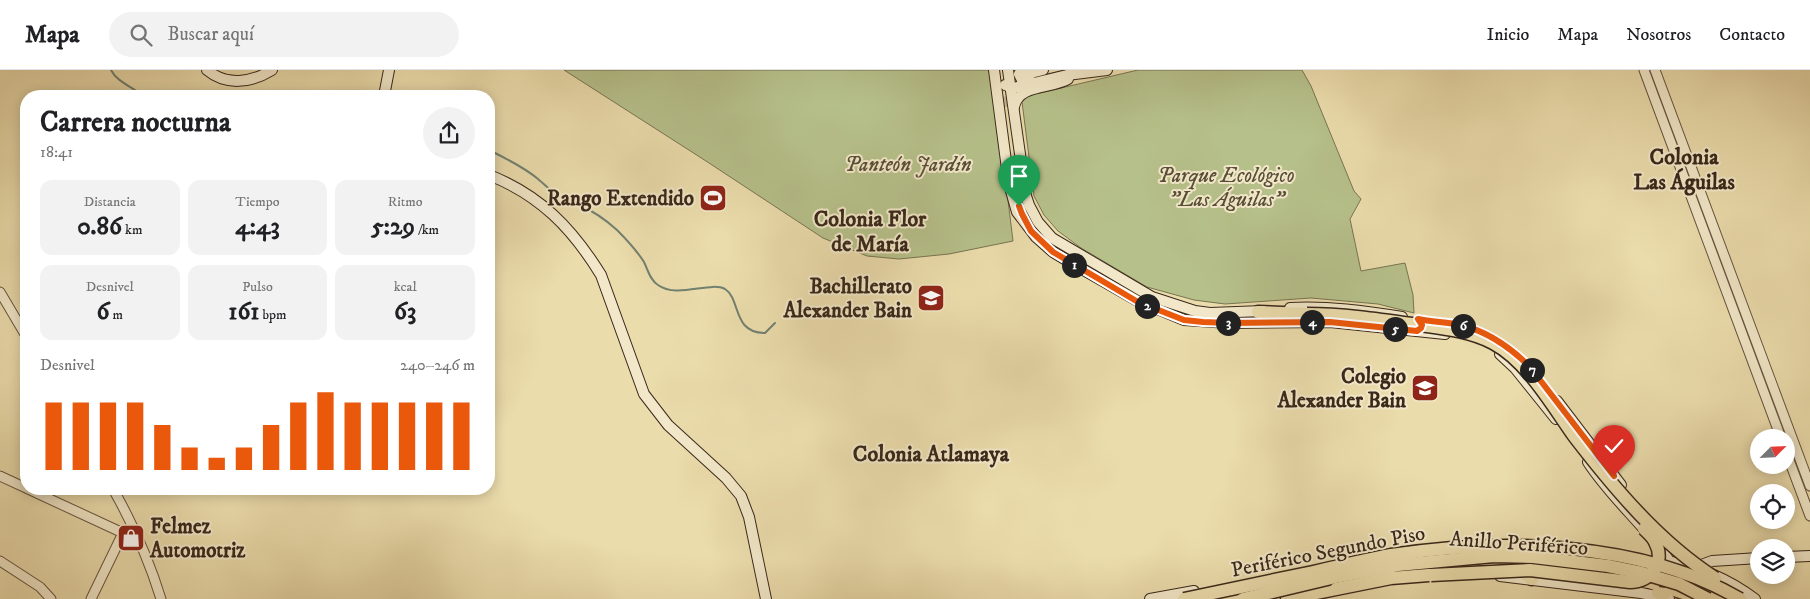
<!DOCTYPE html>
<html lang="es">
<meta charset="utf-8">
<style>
body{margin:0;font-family:"IM FELL DW Pica",serif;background:#f2f2f2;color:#202124;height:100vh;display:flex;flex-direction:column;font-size:19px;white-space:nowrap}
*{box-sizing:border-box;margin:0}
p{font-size:16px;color:#757577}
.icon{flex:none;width:28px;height:28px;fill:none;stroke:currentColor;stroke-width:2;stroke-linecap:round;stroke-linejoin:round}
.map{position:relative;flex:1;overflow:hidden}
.side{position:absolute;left:20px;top:20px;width:475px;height:405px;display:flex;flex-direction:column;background:#fff;border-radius:20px;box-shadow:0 2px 12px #0003}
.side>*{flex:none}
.needle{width:32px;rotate:66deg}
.controls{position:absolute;left:1750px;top:359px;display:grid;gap:10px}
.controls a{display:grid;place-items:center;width:45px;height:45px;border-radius:50%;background:#fff;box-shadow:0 2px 12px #0003;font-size:25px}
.pin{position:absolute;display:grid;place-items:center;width:42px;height:42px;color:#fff;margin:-51px -21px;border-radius:50% 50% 50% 0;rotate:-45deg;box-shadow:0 0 5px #0007}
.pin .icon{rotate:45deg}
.km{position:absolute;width:25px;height:25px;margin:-12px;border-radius:50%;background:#222;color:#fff;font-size:14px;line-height:25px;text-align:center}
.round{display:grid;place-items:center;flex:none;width:52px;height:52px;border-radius:26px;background:#f2f2f2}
.headline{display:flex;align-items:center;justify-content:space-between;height:85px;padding:0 20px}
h1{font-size:28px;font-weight:700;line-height:38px}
.figures{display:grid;grid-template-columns:repeat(3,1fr);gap:8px;height:85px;padding:5px 20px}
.figures div{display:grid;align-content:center;border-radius:12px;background:#f2f2f2;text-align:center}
.figures b{font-size:25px;font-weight:700}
.figures small{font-size:14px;font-weight:400}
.figures p{font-size:14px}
.chart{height:140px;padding:10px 20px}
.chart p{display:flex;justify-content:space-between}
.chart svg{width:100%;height:90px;margin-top:5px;stroke:#ea580c;stroke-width:6}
header{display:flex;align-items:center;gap:30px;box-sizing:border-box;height:70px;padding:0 25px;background:#fff;border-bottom:1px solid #e0e0e0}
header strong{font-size:24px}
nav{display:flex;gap:28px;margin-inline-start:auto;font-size:18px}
.search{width:350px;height:45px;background:#f2f2f2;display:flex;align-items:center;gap:12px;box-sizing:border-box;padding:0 18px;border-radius:28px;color:#757577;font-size:19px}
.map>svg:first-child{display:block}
.green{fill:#b6c08a;stroke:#787452}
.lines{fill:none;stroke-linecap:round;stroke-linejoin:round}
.stream{stroke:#728170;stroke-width:2}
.secondary-tunnel{stroke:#c7b88f;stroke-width:10;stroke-dasharray:10 5;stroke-linecap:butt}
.tertiary-casing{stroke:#66553f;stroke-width:11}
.secondary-casing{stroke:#39281b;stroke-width:12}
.motorway-casing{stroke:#39281b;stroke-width:15}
.tertiary{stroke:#f2e8c9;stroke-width:9}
.secondary{stroke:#f2e8c9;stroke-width:10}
.motorway{stroke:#ebdcac;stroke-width:12}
.motorway-bridge-casing{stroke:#39281b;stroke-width:15;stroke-linecap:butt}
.motorway-bridge{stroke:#ebdcac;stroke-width:12}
.route-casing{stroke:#fff;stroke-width:10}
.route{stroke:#ea580c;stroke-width:6}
.labels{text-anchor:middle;stroke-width:4;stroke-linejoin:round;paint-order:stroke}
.park-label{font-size:21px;font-style:italic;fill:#584e37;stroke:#f2e8c9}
.poi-label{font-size:21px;font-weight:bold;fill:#39281b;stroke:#f2e8c9;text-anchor:end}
.street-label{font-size:21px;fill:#39281b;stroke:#f2e8c9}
.neighbourhood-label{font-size:22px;font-weight:bold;fill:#39281b;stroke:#f2e8c9}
</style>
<header>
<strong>Mapa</strong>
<div class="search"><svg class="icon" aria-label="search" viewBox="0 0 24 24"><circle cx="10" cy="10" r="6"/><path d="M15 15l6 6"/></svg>Buscar aquí</div>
<nav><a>Inicio</a><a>Mapa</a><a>Nosotros</a><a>Contacto</a></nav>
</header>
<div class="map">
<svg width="1810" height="529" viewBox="0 0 1810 529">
<rect width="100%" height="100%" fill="#ebdcac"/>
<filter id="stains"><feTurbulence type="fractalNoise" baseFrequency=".004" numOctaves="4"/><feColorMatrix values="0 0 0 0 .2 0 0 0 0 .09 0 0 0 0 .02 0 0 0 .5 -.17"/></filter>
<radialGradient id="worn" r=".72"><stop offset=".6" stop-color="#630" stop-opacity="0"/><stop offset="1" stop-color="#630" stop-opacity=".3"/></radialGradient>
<g class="green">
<polygon points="564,0 992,0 1013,171 949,184 899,189 867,186 823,168 706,91"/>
<polygon points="1138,0 1302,0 1311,16 1354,121 1361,129 1350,149 1361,201 1405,193 1413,225 1414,243 1378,234 1311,228 1225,234 1194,230 1147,217 1081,178 1058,161 1044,145 1034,126 1022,32 1027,26"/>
</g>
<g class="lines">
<g class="stream">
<path d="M111,0C117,12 133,17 143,26"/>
<path d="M489,80C505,88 524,97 538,109C544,114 549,119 555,124C562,129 571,131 579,135C593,141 606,150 617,160C627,170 637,181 644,192C648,200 650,210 658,215C677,229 710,211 725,219C741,229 732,263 765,263L775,253"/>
</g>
<path class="secondary-tunnel" d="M1006,37C1004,22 1014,11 1027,4"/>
<g class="tertiary-casing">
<g id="tertiary">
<polyline points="1644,0 1781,368"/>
<polyline points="1655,0 1810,416"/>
<polyline points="0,222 26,266"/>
<polyline points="1786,382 1810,446"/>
<polyline points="0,406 26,418"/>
<polyline points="28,419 123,463 136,461"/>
<path d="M113,419C133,454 149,490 161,529"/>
<polyline points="0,491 40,517 51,529"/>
<polyline points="91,529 123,463"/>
</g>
</g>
<g class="secondary-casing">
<g id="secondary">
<path d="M207,0C226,16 251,13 272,0"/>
<polyline points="994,0 1009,114 1017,142 1036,167 1053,182 1068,191 1138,231 1184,250 1229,253 1330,252 1445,264"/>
<polyline points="1008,0 1026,126 1029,135 1038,152 1052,168 1152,227 1195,241 1210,243 1263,241"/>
<polyline points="1022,0 1019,4 1022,10 1032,12"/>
<polyline points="1027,4 1043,0"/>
<polyline points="1005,15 1013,18 1067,5 1107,0"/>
<polyline points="384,26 389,0"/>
<path d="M1014,37C1018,14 1051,19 1068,9"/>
<path d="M489,105C540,125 572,158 601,205L644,324L668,355L726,408L741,426L749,447L766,529"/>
<path d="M1290,238C1328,236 1365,241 1402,247"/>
<polyline points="1500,284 1515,298 1556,349"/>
<polyline points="1557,331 1621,415"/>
<path d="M1588,392C1614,432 1651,460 1675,500"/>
<polyline points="1786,487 1810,486"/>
<path d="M1667,491C1701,498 1727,508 1755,529"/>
<polyline points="1695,495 1696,497 1712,491 1759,488"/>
<polyline points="1500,506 1641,523 1669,529"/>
<polyline points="1150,529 1194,521"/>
</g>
</g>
<g class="motorway-casing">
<g id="motorway">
<polyline points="1258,242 1307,244"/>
<polyline points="1516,498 1532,509"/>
<polyline points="1412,500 1480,495 1509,497"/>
<polyline points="1633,510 1649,512 1696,527"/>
<polyline points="1220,529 1255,521"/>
<polyline points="1287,529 1336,519"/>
</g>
</g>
<use href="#tertiary" class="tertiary"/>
<use href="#secondary" class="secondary"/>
<use href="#motorway" class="motorway"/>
<g class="motorway-bridge-casing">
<g id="motorway-bridge">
<path d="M1307,244C1342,244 1377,249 1412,254C1439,258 1468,260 1493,273C1527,291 1552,335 1574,366C1614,418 1659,472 1715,508"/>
<path d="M1431,505L1530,500L1630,512C1651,512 1666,492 1655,472C1653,467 1648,463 1644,459"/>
<polyline points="1336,519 1391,508 1429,505"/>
<polyline points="1658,523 1664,524"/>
<path d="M1184,529C1227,520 1270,511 1313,502C1339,496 1365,490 1391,485C1502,468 1642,471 1740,529"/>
<polyline points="1243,529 1340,506 1398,495 1494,486 1533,487 1608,496 1642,503 1679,514 1708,529"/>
</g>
</g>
<use href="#motorway-bridge" class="motorway-bridge"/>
</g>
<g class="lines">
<g class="route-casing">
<path id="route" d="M1019,136L1022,144L1031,161L1053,182L1138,232L1184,250L1203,252L1229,253L1330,252L1417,261L1421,258L1422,255L1418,249C1432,252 1447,252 1461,255C1489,262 1510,277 1530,297L1614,406"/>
</g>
<use href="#route" class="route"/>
</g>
<defs>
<g id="stadium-square" transform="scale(1.4375)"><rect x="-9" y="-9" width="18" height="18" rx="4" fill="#8f2418" stroke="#f2e8c9"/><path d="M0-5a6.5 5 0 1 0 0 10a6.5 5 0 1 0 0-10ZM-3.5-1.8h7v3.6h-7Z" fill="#fff"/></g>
<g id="school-square" transform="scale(1.4375)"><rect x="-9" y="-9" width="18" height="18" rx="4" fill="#8f2418" stroke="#f2e8c9"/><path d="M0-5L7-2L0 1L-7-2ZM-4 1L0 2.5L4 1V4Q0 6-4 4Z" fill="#fff"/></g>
<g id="shop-square" transform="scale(1.4375)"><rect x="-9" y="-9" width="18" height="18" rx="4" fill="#8f2418" stroke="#f2e8c9"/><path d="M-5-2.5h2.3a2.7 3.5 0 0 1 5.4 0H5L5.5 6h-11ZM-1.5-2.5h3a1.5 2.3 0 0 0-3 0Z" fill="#fff"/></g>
</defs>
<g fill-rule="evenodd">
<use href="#stadium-square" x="713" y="128"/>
<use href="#school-square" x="931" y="228"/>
<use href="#school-square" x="1425" y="318"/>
<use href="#shop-square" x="131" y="468"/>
</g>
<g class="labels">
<g class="park-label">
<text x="908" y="101">Panteón Jardín</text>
<text x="1226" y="112">Parque Ecológico<tspan x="1226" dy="24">"Las Águilas"</tspan></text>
</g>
<g class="poi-label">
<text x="694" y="135">Rango Extendido</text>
<text x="912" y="223">Bachillerato<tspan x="912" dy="24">Alexander Bain</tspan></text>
<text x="1406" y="313">Colegio<tspan x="1406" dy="24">Alexander Bain</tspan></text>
<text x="150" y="463" text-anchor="start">Felmez<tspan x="150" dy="24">Automotriz</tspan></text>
</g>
<g class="street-label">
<text transform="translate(1519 473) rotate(4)" y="7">Anillo Periférico</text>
<text transform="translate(1328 481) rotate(-11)" y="7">Periférico Segundo Piso</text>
</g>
<g class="neighbourhood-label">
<text x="1684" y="94">Colonia<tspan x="1684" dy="25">Las Águilas</tspan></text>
<text x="870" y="156">Colonia Flor<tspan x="870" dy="25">de María</tspan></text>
<text x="931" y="391">Colonia Atlamaya</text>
</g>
</g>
<rect width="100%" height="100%" filter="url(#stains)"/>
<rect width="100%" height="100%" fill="url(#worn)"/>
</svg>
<div class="controls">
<a><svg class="needle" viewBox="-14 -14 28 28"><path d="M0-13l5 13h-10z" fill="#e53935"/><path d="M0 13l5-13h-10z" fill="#757577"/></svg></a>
<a><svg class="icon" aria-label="locate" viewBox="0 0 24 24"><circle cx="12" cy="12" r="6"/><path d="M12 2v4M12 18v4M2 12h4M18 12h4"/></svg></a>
<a><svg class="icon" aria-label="layers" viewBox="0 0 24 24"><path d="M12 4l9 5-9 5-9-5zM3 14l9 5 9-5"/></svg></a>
</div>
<div class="pin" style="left:1019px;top:136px;background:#1e9e55"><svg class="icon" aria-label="arrive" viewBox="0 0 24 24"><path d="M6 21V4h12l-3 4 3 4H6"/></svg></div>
<div class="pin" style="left:1614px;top:406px;background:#d93025"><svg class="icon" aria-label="check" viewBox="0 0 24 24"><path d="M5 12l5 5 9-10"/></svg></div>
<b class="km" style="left:1074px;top:195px">1</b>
<b class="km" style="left:1147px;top:236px">2</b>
<b class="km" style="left:1228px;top:253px">3</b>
<b class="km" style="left:1312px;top:252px">4</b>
<b class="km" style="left:1395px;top:259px">5</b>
<b class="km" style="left:1463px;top:256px">6</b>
<b class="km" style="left:1532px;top:300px">7</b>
<section class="side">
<div class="headline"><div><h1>Carrera nocturna</h1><p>18:41</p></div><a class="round"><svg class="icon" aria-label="share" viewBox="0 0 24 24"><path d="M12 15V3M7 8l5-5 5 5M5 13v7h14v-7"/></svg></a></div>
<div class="figures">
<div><p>Distancia</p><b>0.86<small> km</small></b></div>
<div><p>Tiempo</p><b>4:43</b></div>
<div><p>Ritmo</p><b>5:29<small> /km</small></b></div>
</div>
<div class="figures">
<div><p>Desnivel</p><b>6<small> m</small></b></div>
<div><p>Pulso</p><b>161<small> bpm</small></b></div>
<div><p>kcal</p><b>63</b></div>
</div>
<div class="chart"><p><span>Desnivel</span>240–246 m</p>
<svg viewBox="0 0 160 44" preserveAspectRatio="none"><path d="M5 44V11M15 44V11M25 44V11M35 44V11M45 44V22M55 44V33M65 44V38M75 44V33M85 44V22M95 44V11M105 44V6M115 44V11M125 44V11M135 44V11M145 44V11M155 44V11"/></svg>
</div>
</section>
</div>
